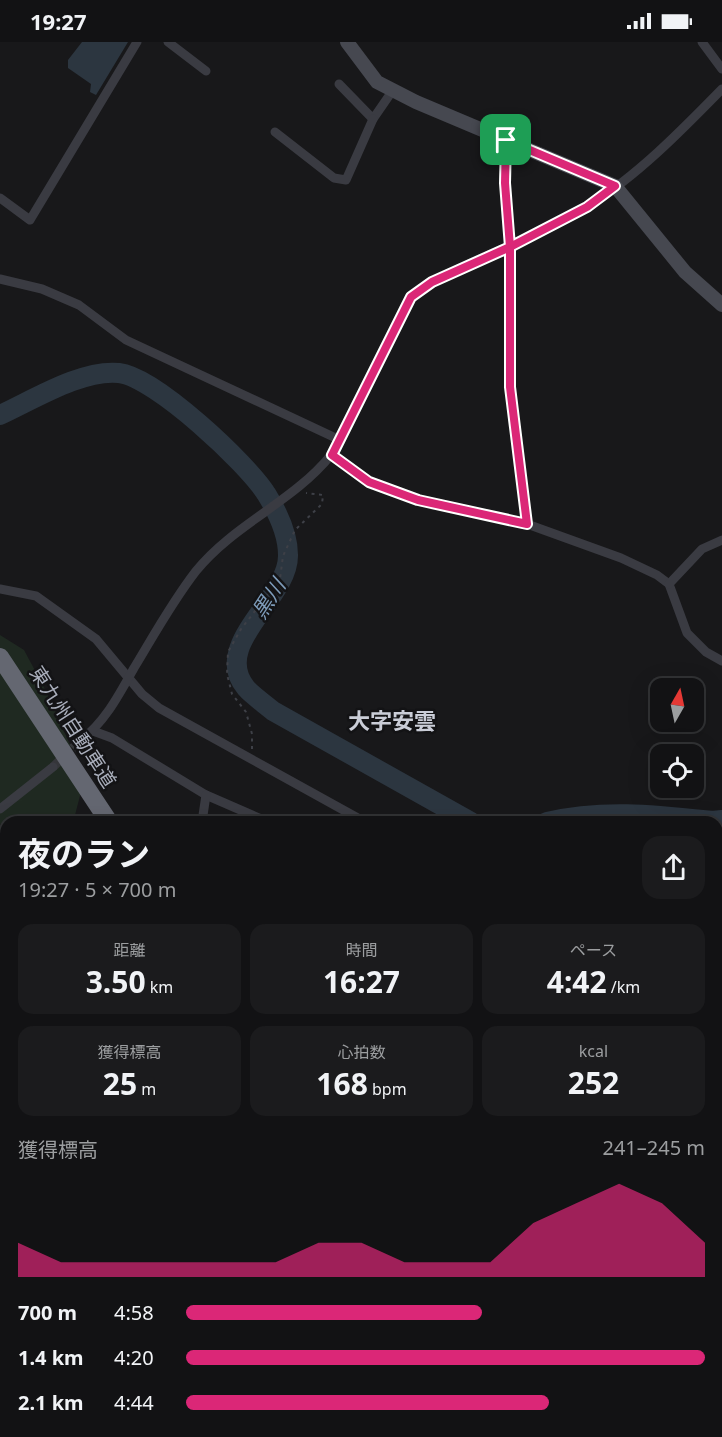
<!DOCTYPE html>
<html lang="ja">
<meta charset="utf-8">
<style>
body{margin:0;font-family:"Noto Sans","Noto Sans JP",sans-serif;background:#1b1b1d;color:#f1f3f6;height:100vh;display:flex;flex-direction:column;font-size:22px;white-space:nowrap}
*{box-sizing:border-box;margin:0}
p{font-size:20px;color:#9c9ea0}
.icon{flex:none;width:33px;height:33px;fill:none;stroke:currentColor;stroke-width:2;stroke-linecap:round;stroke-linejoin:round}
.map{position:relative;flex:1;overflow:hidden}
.sheet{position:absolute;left:0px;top:774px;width:723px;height:621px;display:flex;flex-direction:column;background:#121214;border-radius:18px 18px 0 0;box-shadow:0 6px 24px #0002,0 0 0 2px #313234}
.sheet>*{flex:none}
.needle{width:39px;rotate:9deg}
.fabs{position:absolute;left:650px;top:636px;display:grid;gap:12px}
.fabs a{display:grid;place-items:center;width:54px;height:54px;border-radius:12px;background:#121214;box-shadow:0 6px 24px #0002,0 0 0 2px #313234;font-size:30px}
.pin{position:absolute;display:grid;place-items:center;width:51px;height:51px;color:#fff;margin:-26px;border-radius:12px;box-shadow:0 3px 9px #0006}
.round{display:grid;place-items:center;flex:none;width:63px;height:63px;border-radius:18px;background:#1b1b1d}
.summary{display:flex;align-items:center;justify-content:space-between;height:102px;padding:0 18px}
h1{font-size:33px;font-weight:700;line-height:45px}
.stats{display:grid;grid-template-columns:repeat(3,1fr);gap:9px;height:102px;padding:6px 18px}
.stats div{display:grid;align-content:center;border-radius:15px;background:#1b1b1d;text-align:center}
.stats b{font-size:30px;font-weight:700}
.stats small{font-size:16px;font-weight:400}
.stats p{font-size:16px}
.chart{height:168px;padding:12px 18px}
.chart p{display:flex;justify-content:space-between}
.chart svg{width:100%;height:108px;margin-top:6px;fill:#db2777;opacity:.7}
ul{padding:0 18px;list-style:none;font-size:20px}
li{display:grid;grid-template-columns:96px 72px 1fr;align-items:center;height:45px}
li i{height:15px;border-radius:8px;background:#db2777}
.status{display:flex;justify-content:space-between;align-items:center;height:42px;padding:0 30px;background:#121214;direction:ltr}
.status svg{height:16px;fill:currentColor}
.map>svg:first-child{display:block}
.green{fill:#1f2921}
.water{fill:#2c3640}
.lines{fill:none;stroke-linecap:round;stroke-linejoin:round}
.river{stroke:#2c3640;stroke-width:20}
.minor-tunnel{stroke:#35363a;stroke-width:9;stroke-dasharray:9 4.5;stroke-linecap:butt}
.path{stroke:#3e4047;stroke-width:2;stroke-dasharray:3 4.5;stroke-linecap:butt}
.minor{stroke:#3a3b42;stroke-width:9}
.secondary{stroke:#464850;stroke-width:14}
.motorway{stroke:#646771;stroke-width:18}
.route-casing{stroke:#fff;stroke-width:12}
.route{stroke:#db2777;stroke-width:8}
.labels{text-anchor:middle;stroke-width:5;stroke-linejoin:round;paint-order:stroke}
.street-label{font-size:20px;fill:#a9aebb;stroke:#131315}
.water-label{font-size:21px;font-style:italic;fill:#7d9bb9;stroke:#131315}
.quarter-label{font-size:22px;font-weight:bold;fill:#cacdd7;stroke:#131315}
</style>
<div class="status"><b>19:27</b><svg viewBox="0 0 49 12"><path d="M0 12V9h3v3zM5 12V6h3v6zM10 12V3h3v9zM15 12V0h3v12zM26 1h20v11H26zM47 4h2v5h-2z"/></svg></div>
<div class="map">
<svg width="722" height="1395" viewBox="0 0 722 1395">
<rect width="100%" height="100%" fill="#18181a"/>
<g class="green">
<polygon points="0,593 24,608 47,651 75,714 81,750 75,773 54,780 6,780 6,783 0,782"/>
<polygon points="6,999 6,1257 0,1256 0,1003"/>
</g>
<g class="water">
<polygon points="82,0 128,0 96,53 90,50 91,42 68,26 68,18"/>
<polygon points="722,1145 722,1333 717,1334 717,1151"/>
<polygon points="568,1389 640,1389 634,1395 573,1395"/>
</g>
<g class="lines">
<g class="river">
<path d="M0,373C33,358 82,327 119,331C155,335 248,422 267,453C278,471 288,492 288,513C289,557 210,602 246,646C253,654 265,662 273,669L471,780"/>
<path d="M547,780C603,767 655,773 712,779L722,778"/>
</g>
<polyline class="minor-tunnel" points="53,725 80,699"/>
<g class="path">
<polyline points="252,707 252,692 246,670 232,652 227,632 228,610 241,587 280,537 283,514 295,488 322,462 323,453 306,451"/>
<polyline points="717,1346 722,1344"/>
<polyline points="647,1395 654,1389"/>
</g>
<g class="minor">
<polyline points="168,0 206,29"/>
<polyline points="702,0 722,27"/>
<polyline points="339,42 373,77 393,48"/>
<polyline points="275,90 334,136 346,138 373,77"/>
<polyline points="506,98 505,141 510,205 511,345 527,482"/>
<polyline points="0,156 30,178 137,0"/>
<polyline points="0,237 42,247 79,263 126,298 340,398"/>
<polyline points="331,413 369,440 418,458 527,482 621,516 657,533 669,542 687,591 706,610 722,619"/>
<polyline points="669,542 702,507 722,498"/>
<polyline points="0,547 36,554 96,597 142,652 159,666 365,780"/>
<polyline points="93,689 112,696 206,753 268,780"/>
<path d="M80,699C105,680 119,653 134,626C154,593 172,560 196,529C234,482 293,460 331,413L411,255C465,216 531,200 587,165C637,134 681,89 722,47"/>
<polyline points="0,767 53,725"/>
<polyline points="202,780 206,753"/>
<polyline points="717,937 722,932"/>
<polyline points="717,952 722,958"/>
<polyline points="0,1271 6,1268"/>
<polyline points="0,1339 6,1340"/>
<polyline points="43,1389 46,1395"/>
<polyline points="547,1389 549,1394"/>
</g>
<polyline class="secondary" points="347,0 377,40 416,60 615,144 685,230 722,263"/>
<g class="motorway">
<polyline points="0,615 109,780"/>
<polyline points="463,1389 466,1395"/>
</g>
</g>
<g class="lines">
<g class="route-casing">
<polyline id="route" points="506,98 505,141 510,205 432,240 411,255 332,413 369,440 418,458 527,482 510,345 510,205 587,165 615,144 506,98"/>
</g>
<use href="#route" class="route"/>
</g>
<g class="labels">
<g class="street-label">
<text transform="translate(73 685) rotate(57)" y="7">東九州自動車道</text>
</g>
<g class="water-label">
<text transform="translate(269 557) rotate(-57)" y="7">黒川</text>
</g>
<g class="quarter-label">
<text x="392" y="687">大字安雲</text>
</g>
</g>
</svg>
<div class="fabs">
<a><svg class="needle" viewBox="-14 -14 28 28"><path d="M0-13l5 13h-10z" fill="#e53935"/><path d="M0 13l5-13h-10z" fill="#9c9ea0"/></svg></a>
<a><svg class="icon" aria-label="locate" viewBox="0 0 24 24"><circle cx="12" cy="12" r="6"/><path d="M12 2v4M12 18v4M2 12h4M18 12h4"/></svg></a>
</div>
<div class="pin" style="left:506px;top:98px;background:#1e9e55"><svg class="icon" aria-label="arrive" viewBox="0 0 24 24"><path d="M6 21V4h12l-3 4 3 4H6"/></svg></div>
<section class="sheet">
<div class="summary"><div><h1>夜のラン</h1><p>19:27 · 5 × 700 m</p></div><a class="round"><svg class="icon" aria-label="share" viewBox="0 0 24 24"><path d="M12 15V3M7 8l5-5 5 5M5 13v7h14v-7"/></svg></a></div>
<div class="stats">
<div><p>距離</p><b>3.50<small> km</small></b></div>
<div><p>時間</p><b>16:27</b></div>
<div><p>ペース</p><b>4:42<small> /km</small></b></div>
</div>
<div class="stats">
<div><p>獲得標高</p><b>25<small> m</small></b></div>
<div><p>心拍数</p><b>168<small> bpm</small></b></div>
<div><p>kcal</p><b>252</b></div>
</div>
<div class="chart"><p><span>獲得標高</span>241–245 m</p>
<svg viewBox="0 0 160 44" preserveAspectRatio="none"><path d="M0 44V30L10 38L20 38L30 38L40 38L50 38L60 38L70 30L80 30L90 38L100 38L110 38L120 22L130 14L140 6L150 14L160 30V44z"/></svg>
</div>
<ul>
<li><b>700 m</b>4:58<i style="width:57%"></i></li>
<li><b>1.4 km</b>4:20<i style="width:100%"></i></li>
<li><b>2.1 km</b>4:44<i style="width:70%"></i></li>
</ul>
</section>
</div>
